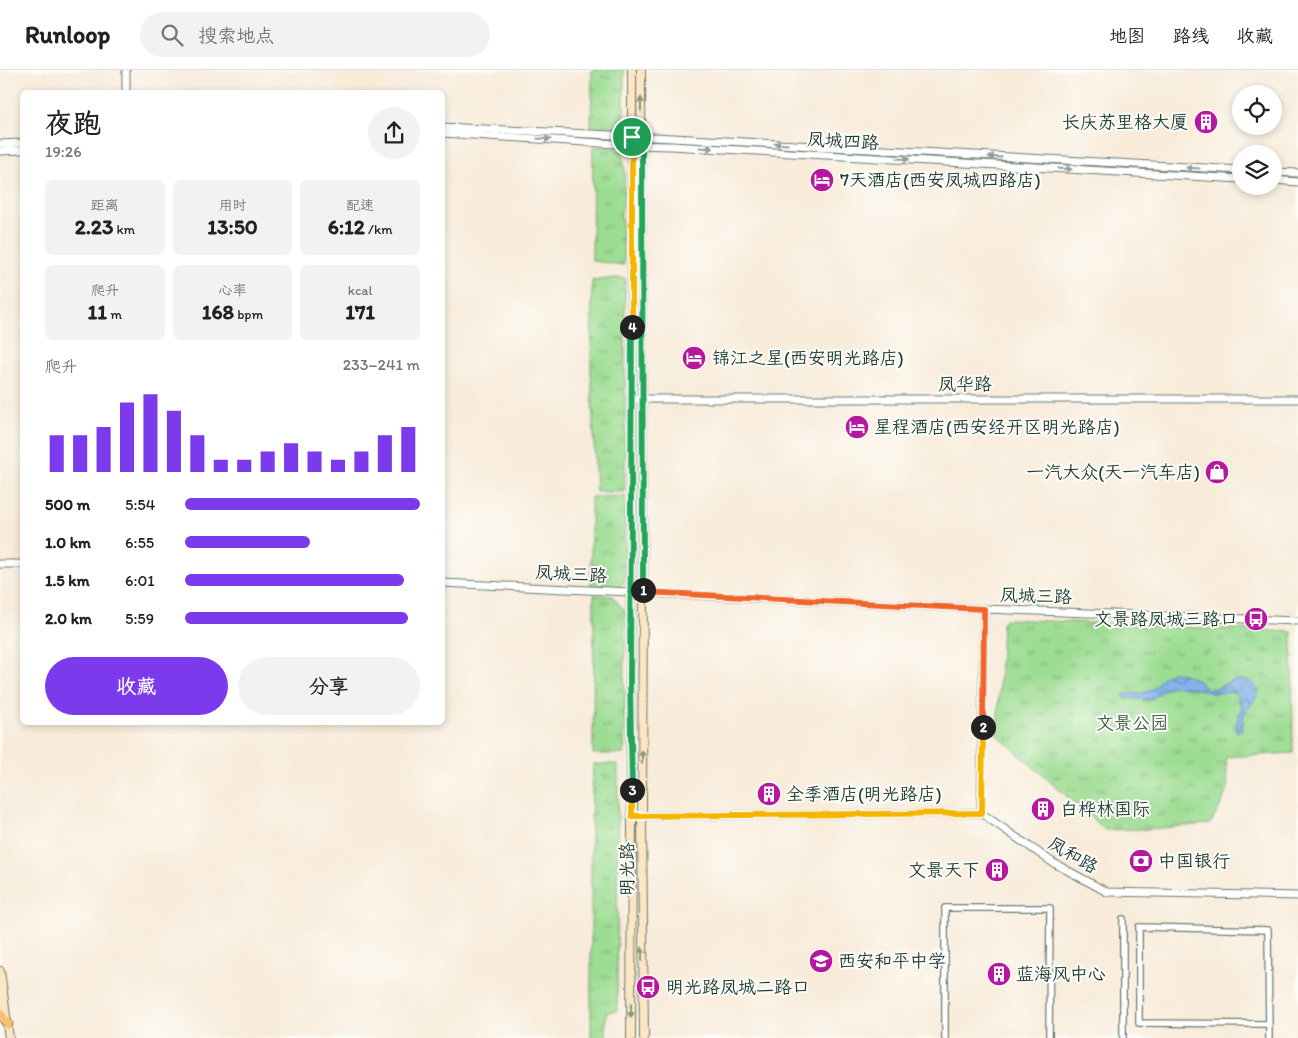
<!DOCTYPE html>
<html lang="zh">
<meta charset="utf-8">
<style>
body{margin:0;font-family:Itim,"LXGW WenKai TC",sans-serif;background:#f2f2f2;color:#222;height:100vh;display:flex;flex-direction:column;font-size:19px;white-space:nowrap}
*{box-sizing:border-box;margin:0}
p{font-size:16px;color:#767676}
.icon{flex:none;width:28px;height:28px;fill:none;stroke:currentColor;stroke-width:2;stroke-linecap:round;stroke-linejoin:round}
.map{position:relative;flex:1;overflow:hidden}
.panel{position:absolute;left:20px;top:20px;width:425px;height:635px;display:flex;flex-direction:column;background:#fff;border-radius:8px;box-shadow:0 2px 8px #0003}
.panel>*{flex:none}
.tools{position:absolute;left:1232px;top:15px;display:grid;gap:10px}
.tools a{display:grid;place-items:center;width:50px;height:50px;border-radius:50%;background:#fff;box-shadow:0 2px 8px #0003;font-size:25px}
.pin{position:absolute;display:grid;place-items:center;width:42px;height:42px;color:#fff;margin:-21px;border:2px solid #fff;border-radius:50%;box-shadow:0 1px 5px #0007}
.km{position:absolute;width:25px;height:25px;margin:-12px;border-radius:50%;background:#222;color:#fff;font-size:14px;line-height:25px;text-align:center}
.round{display:grid;place-items:center;flex:none;width:52px;height:52px;border-radius:26px;background:#f2f2f2}
.summary{display:flex;align-items:center;justify-content:space-between;height:85px;padding:0 25px}
h1{font-size:28px;font-weight:700;line-height:38px}
.figures{display:grid;grid-template-columns:repeat(3,1fr);gap:8px;height:85px;padding:5px 25px}
.figures div{display:grid;align-content:center;border-radius:8px;background:#f2f2f2;text-align:center}
.figures b{font-size:21px;font-weight:700}
.figures small{font-size:14px;font-weight:400}
.figures p{font-size:14px}
.chart{height:140px;padding:10px 25px}
.chart p{display:flex;justify-content:space-between}
.chart svg{width:100%;height:90px;margin-top:5px;stroke:#7c3aed;stroke-width:6}
.primary-button{display:flex;gap:10px;margin-top:auto;padding:10px 25px}
.primary-button a{flex:1;height:58px;border-radius:30px;background:#7c3aed;color:#fff;font-size:20px;font-weight:700;line-height:58px;text-align:center}
.primary-button a+a{background:#f2f2f2;color:#222}
ul{padding:0 25px;list-style:none;font-size:16px}
li{display:grid;grid-template-columns:80px 60px 1fr;align-items:center;height:38px}
li i{height:12px;border-radius:6px;background:#7c3aed}
header{display:flex;align-items:center;gap:30px;box-sizing:border-box;height:70px;padding:0 25px;background:#fff;border-bottom:1px solid #e0e0e0}
header strong{font-size:24px}
nav{display:flex;gap:28px;margin-inline-start:auto;font-size:18px}
.search{width:350px;height:45px;background:#f2f2f2;display:flex;align-items:center;gap:12px;box-sizing:border-box;padding:0 18px;border-radius:28px;color:#767676;font-size:19px}
.map>svg:first-child{display:block}
.park{fill:url(#park-tufts);stroke:#5e8d64}
.water{fill:url(#water-waves);stroke:#507890}
.lines{fill:none;stroke-linecap:round;stroke-linejoin:round}
.minor-casing{stroke:#6b7a6e;stroke-width:8}
.tertiary-casing{stroke:#6b7a6e;stroke-width:9}
.secondary-casing{stroke:#6b7a6e;stroke-width:10}
.trunk-casing{stroke:#6b7a6e;stroke-width:11}
.minor{stroke:#fff;stroke-width:5.5}
.tertiary{stroke:#fff;stroke-width:7}
.secondary{stroke:#fce6c4;stroke-width:8}
.trunk{stroke:#f7c06c;stroke-width:9}
.oneway{fill:#8e927c}
.oneway2{fill:#8f9e9a}
.split-1-casing{stroke:#fff;stroke-width:10}
.split-2-casing{stroke:#fff;stroke-width:10}
.split-3-casing{stroke:#fff;stroke-width:10}
.split-4-casing{stroke:#fff;stroke-width:10}
.split-5-casing{stroke:#fff;stroke-width:10}
.split-1{stroke:#22a559;stroke-width:6}
.split-2{stroke:#f0652b;stroke-width:6}
.split-3{stroke:#f5b400;stroke-width:6}
.split-4{stroke:#22a559;stroke-width:6}
.split-5{stroke:#f5b400;stroke-width:6}
.labels{text-anchor:middle;stroke-width:4;stroke-linejoin:round;paint-order:stroke}
.poi-label{font-size:18px;fill:#1f3d34;stroke:#fdfcf7;text-anchor:start}
.street-label{font-size:18px;fill:#1f3d34;stroke:#fdfcf7}
.park-label{font-size:18px;fill:#385d47;stroke:#fdfcf7}
</style>
<header>
<strong>Runloop</strong>
<div class="search"><svg class="icon" aria-label="search" viewBox="0 0 24 24"><circle cx="10" cy="10" r="6"/><path d="M15 15l6 6"/></svg>搜索地点</div>
<nav><a>地图</a><a>路线</a><a>收藏</a></nav>
</header>
<div class="map">
<svg width="1298" height="968" viewBox="0 0 1298 968">
<defs>
<pattern id="park-tufts" width="24" height="20" patternUnits="userSpaceOnUse" patternTransform="scale(1.25)"><rect width="24" height="20" fill="#9ddd93"/><path d="M3 7l-1-3M5 7V3M7 7l1-3M15 17l-1-3M17 17v-4M19 17l1-3" fill="none" stroke="#7fb479"/></pattern>
<pattern id="water-waves" width="16" height="10" patternUnits="userSpaceOnUse" patternTransform="scale(1.25)"><rect width="16" height="10" fill="#81b2ed"/><path d="M0 5q4-4 8 0t8 0" fill="none" stroke="#6992c1"/></pattern>
</defs>
<rect width="100%" height="100%" fill="#fdfcf7"/>
<filter id="ink" filterUnits="userSpaceOnUse"><feTurbulence type="fractalNoise" baseFrequency=".02" numOctaves="2"/><feDisplacementMap in="SourceGraphic" scale="10" xChannelSelector="R" yChannelSelector="G"/><feConvolveMatrix kernelMatrix="1 2 1 2 8 2 1 2 1" color-interpolation-filters="sRGB"/></filter>
<filter id="wash" filterUnits="userSpaceOnUse"><feTurbulence type="fractalNoise" baseFrequency=".0096" numOctaves="4" result="noise"/><feDisplacementMap in="SourceGraphic" scale="20" xChannelSelector="R" yChannelSelector="G"/><feGaussianBlur stdDeviation="1.12" result="paint"/><feColorMatrix in="noise" values="0 0 0 0 0 0 0 0 0 0 0 0 0 0 0 0 0 1.4 0 .05"/><feComposite in="paint" operator="in"/></filter>
<g filter="url(#wash)">
<rect width="100%" height="100%" fill="#f8ebd9"/>
<g class="park">
<path d="M592,0H624V54C617,65 603,61 591,60Z"/>
<path d="M593,77C602,77 614,76 622,82L625,100L624,125L621,143L624,195L592,191Z"/>
<polygon points="615,208 625,208 625,422 596,422 591,300 592,211"/>
<polygon points="625,426 624,512 618,519 591,518 591,427"/>
<polygon points="594,525 612,526 625,541 624,684 593,684"/>
<polygon points="1005,549 1292,562 1293,683 1226,687 1228,718 1218,741 1210,754 1149,759 1105,760 997,665 1002,553"/>
<polygon points="593,694 618,694 617,941 606,942 606,968 591,968 591,750"/>
</g>
<path class="water" d="M1173,602C1187,604 1198,609 1207,619L1217,618L1230,611L1243,610L1252,612L1259,621L1255,629L1244,644L1242,660L1236,662V654L1242,636L1237,625L1233,622L1212,623L1194,618L1173,616L1163,620L1153,628L1149,630L1125,628L1123,626L1125,624C1132,624 1142,624 1149,621C1159,617 1158,606 1173,602Z"/>
</g>
<g filter="url(#ink)">
<g class="lines">
<g class="minor-casing">
<g id="minor">
<polyline points="1269,954 1139,953 1139,857 1268,860 1269,968"/>
<polyline points="945,968 945,838 1050,838 1049,968"/>
<polyline points="1123,968 1123,849"/>
</g>
</g>
<g class="tertiary-casing">
<g id="tertiary">
<polyline points="126,0 126,22"/>
<polyline points="442,57 673,68 1241,100"/>
<polyline points="442,63 632,75 671,76 1241,109"/>
<polyline points="0,74 22,73"/>
<polyline points="0,81 22,80"/>
<polyline points="1274,102 1298,103"/>
<polyline points="1274,110 1298,112"/>
<polyline points="632,329 1298,329"/>
<polyline points="0,494 22,494"/>
<polyline points="442,513 984,539 1298,551"/>
<polyline points="981,743 984,539"/>
<polyline points="632,746 981,743 1052,792 1107,822 1298,826"/>
</g>
</g>
<g class="secondary-casing">
<g id="secondary">
<polyline points="641,0 643,522 642,746 644,968"/>
<polyline points="0,901 9,968"/>
<polyline points="631,968 632,756 630,612 632,302 632,0"/>
</g>
</g>
<g class="trunk-casing">
<polyline id="trunk" points="0,944 8,954"/>
</g>
<use href="#minor" class="minor"/>
<use href="#tertiary" class="tertiary"/>
<use href="#secondary" class="secondary"/>
<use href="#trunk" class="trunk"/>
</g>
<defs><path id="oneway-solid" d="M-6-.8H1V-3.2L6.5 0L1 3.2V.8H-6Z" transform="scale(1.25)"/></defs>
<g class="oneway">
<use href="#oneway-solid" transform="translate(641 34) rotate(-90)"/>
<use href="#oneway-solid" transform="translate(642 687) rotate(-90)"/>
<use href="#oneway-solid" transform="translate(642 884) rotate(-90)"/>
<use href="#oneway-solid" transform="translate(631 941) rotate(90)"/>
</g>
<g class="oneway2">
<use href="#oneway-solid" transform="translate(544 69) rotate(3)"/>
<use href="#oneway-solid" transform="translate(781 74) rotate(-177)"/>
<use href="#oneway-solid" transform="translate(706 78) rotate(3)"/>
<use href="#oneway-solid" transform="translate(995 87) rotate(-177)"/>
<use href="#oneway-solid" transform="translate(903 89) rotate(3)"/>
<use href="#oneway-solid" transform="translate(1193 98) rotate(-177)"/>
<use href="#oneway-solid" transform="translate(1065 99) rotate(3)"/>
</g>
</g>
<g class="lines" filter="url(#ink)">
<g class="split-1-casing">
<polyline id="split-1" points="632,67 632,75 642,75 643,520"/>
</g>
<g class="split-2-casing">
<polyline id="split-2" points="643,520 643,522 984,539 983,657"/>
</g>
<g class="split-3-casing">
<polyline id="split-3" points="632,720 632,746 982,743 983,657"/>
</g>
<g class="split-4-casing">
<polyline id="split-4" points="632,720 630,612 632,257"/>
</g>
<g class="split-5-casing">
<polyline id="split-5" points="632,67 642,66 642,75 632,75 632,257"/>
</g>
<use href="#split-1" class="split-1"/>
<use href="#split-2" class="split-2"/>
<use href="#split-3" class="split-3"/>
<use href="#split-4" class="split-4"/>
<use href="#split-5" class="split-5"/>
</g>
<defs>
<g id="building-disc" transform="scale(1.25)"><circle r="9.5" fill="#b5179e" stroke="#fdfcf7"/><path d="M-4-6H4V6H1V3H-1V6H-4ZM-2.5-4.3h1.7v1.8h-1.7ZM.8-4.3h1.7v1.8H.8ZM-2.5-1h1.7V.8h-1.7ZM.8-1h1.7V.8H.8Z" fill="#fff"/></g>
<g id="hotel-disc" transform="scale(1.25)"><circle r="9.5" fill="#b5179e" stroke="#fdfcf7"/><path d="M-6-4.5h1.5V1H6V5H4.5V3h-9V5H-6ZM-4 0a1.8 1.8 0 1 1 3.6 0ZM.5 0V-2.5h3Q6-2.5 6 0Z" fill="#fff"/></g>
<g id="shop-disc" transform="scale(1.25)"><circle r="9.5" fill="#b5179e" stroke="#fdfcf7"/><path d="M-5-2.5h2.3a2.7 3.5 0 0 1 5.4 0H5L5.5 6h-11ZM-1.5-2.5h3a1.5 2.3 0 0 0-3 0Z" fill="#fff"/></g>
<g id="bus-disc" transform="scale(1.25)"><circle r="9.5" fill="#b5179e" stroke="#fdfcf7"/><path d="M-5-6H5V4H4V6H2V4H-2V6H-4V4H-5ZM-3.5-4V0h7V-4ZM-3.5 1.2v1.5H-2V1.2ZM2 1.2v1.5H3.5V1.2Z" fill="#fff"/></g>
<g id="bank-disc" transform="scale(1.25)"><circle r="9.5" fill="#b5179e" stroke="#fdfcf7"/><path d="M-6-4H6V4H-6ZM0-2.3a2.3 2.3 0 1 0 0 4.6a2.3 2.3 0 1 0 0-4.6Z" fill="#fff"/></g>
<g id="school-disc" transform="scale(1.25)"><circle r="9.5" fill="#b5179e" stroke="#fdfcf7"/><path d="M0-5L7-2L0 1L-7-2ZM-4 1L0 2.5L4 1V4Q0 6-4 4Z" fill="#fff"/></g>
</defs>
<g fill-rule="evenodd">
<use href="#building-disc" x="1206" y="52"/>
<use href="#hotel-disc" x="822" y="110"/>
<use href="#hotel-disc" x="694" y="288"/>
<use href="#hotel-disc" x="857" y="357"/>
<use href="#shop-disc" x="1217" y="402"/>
<use href="#bus-disc" x="1256" y="549"/>
<use href="#building-disc" x="769" y="724"/>
<use href="#building-disc" x="1043" y="739"/>
<use href="#bank-disc" x="1141" y="791"/>
<use href="#building-disc" x="997" y="800"/>
<use href="#school-disc" x="821" y="891"/>
<use href="#building-disc" x="999" y="904"/>
<use href="#bus-disc" x="648" y="917"/>
</g>
<g class="labels">
<g class="poi-label">
<text x="1188" y="58" text-anchor="end">长庆苏里格大厦</text>
<text x="840" y="116">7天酒店(西安凤城四路店)</text>
<text x="712" y="294">锦江之星(西安明光路店)</text>
<text x="874" y="363">星程酒店(西安经开区明光路店)</text>
<text x="1200" y="408" text-anchor="end">一汽大众(天一汽车店)</text>
<text x="1238" y="555" text-anchor="end">文景路凤城三路口</text>
<text x="786" y="730">全季酒店(明光路店)</text>
<text x="1060" y="745">白桦林国际</text>
<text x="1158" y="797">中国银行</text>
<text x="980" y="806" text-anchor="end">文景天下</text>
<text x="838" y="897">西安和平中学</text>
<text x="1016" y="910">蓝海风中心</text>
<text x="666" y="923">明光路凤城二路口</text>
</g>
<g class="street-label">
<text transform="translate(843 71) rotate(3)" y="6">凤城四路</text>
<text x="965" y="320">凤华路</text>
<text transform="translate(571 504) rotate(3)" y="6">凤城三路</text>
<text transform="translate(1036 526) rotate(2)" y="6">凤城三路</text>
<text transform="translate(1073 785) rotate(30)" y="6">凤和路</text>
<text transform="translate(627 799) rotate(-90)" y="6">明光路</text>
</g>
<g class="park-label">
<text x="1132" y="659">文景公园</text>
</g>
</g>
</svg>
<div class="tools">
<a><svg class="icon" aria-label="locate" viewBox="0 0 24 24"><circle cx="12" cy="12" r="6"/><path d="M12 2v4M12 18v4M2 12h4M18 12h4"/></svg></a>
<a><svg class="icon" aria-label="layers" viewBox="0 0 24 24"><path d="M12 4l9 5-9 5-9-5zM3 14l9 5 9-5"/></svg></a>
</div>
<div class="pin" style="left:632px;top:67px;background:#1e9e55"><svg class="icon" aria-label="arrive" viewBox="0 0 24 24"><path d="M6 21V4h12l-3 4 3 4H6"/></svg></div>
<b class="km" style="left:643px;top:520px">1</b>
<b class="km" style="left:983px;top:657px">2</b>
<b class="km" style="left:632px;top:720px">3</b>
<b class="km" style="left:632px;top:257px">4</b>
<section class="panel">
<div class="summary"><div><h1>夜跑</h1><p>19:26</p></div><a class="round"><svg class="icon" aria-label="share" viewBox="0 0 24 24"><path d="M12 15V3M7 8l5-5 5 5M5 13v7h14v-7"/></svg></a></div>
<div class="figures">
<div><p>距离</p><b>2.23<small> km</small></b></div>
<div><p>用时</p><b>13:50</b></div>
<div><p>配速</p><b>6:12<small> /km</small></b></div>
</div>
<div class="figures">
<div><p>爬升</p><b>11<small> m</small></b></div>
<div><p>心率</p><b>168<small> bpm</small></b></div>
<div><p>kcal</p><b>171</b></div>
</div>
<div class="chart"><p><span>爬升</span>233–241 m</p>
<svg viewBox="0 0 160 44" preserveAspectRatio="none"><path d="M5 44V26M15 44V26M25 44V22M35 44V10M45 44V6M55 44V14M65 44V26M75 44V38M85 44V38M95 44V34M105 44V30M115 44V34M125 44V38M135 44V34M145 44V26M155 44V22"/></svg>
</div>
<ul>
<li><b>500 m</b>5:54<i style="width:100%"></i></li>
<li><b>1.0 km</b>6:55<i style="width:53%"></i></li>
<li><b>1.5 km</b>6:01<i style="width:93%"></i></li>
<li><b>2.0 km</b>5:59<i style="width:95%"></i></li>
</ul>
<div class="primary-button"><a>收藏</a><a>分享</a></div>
</section>
</div>
